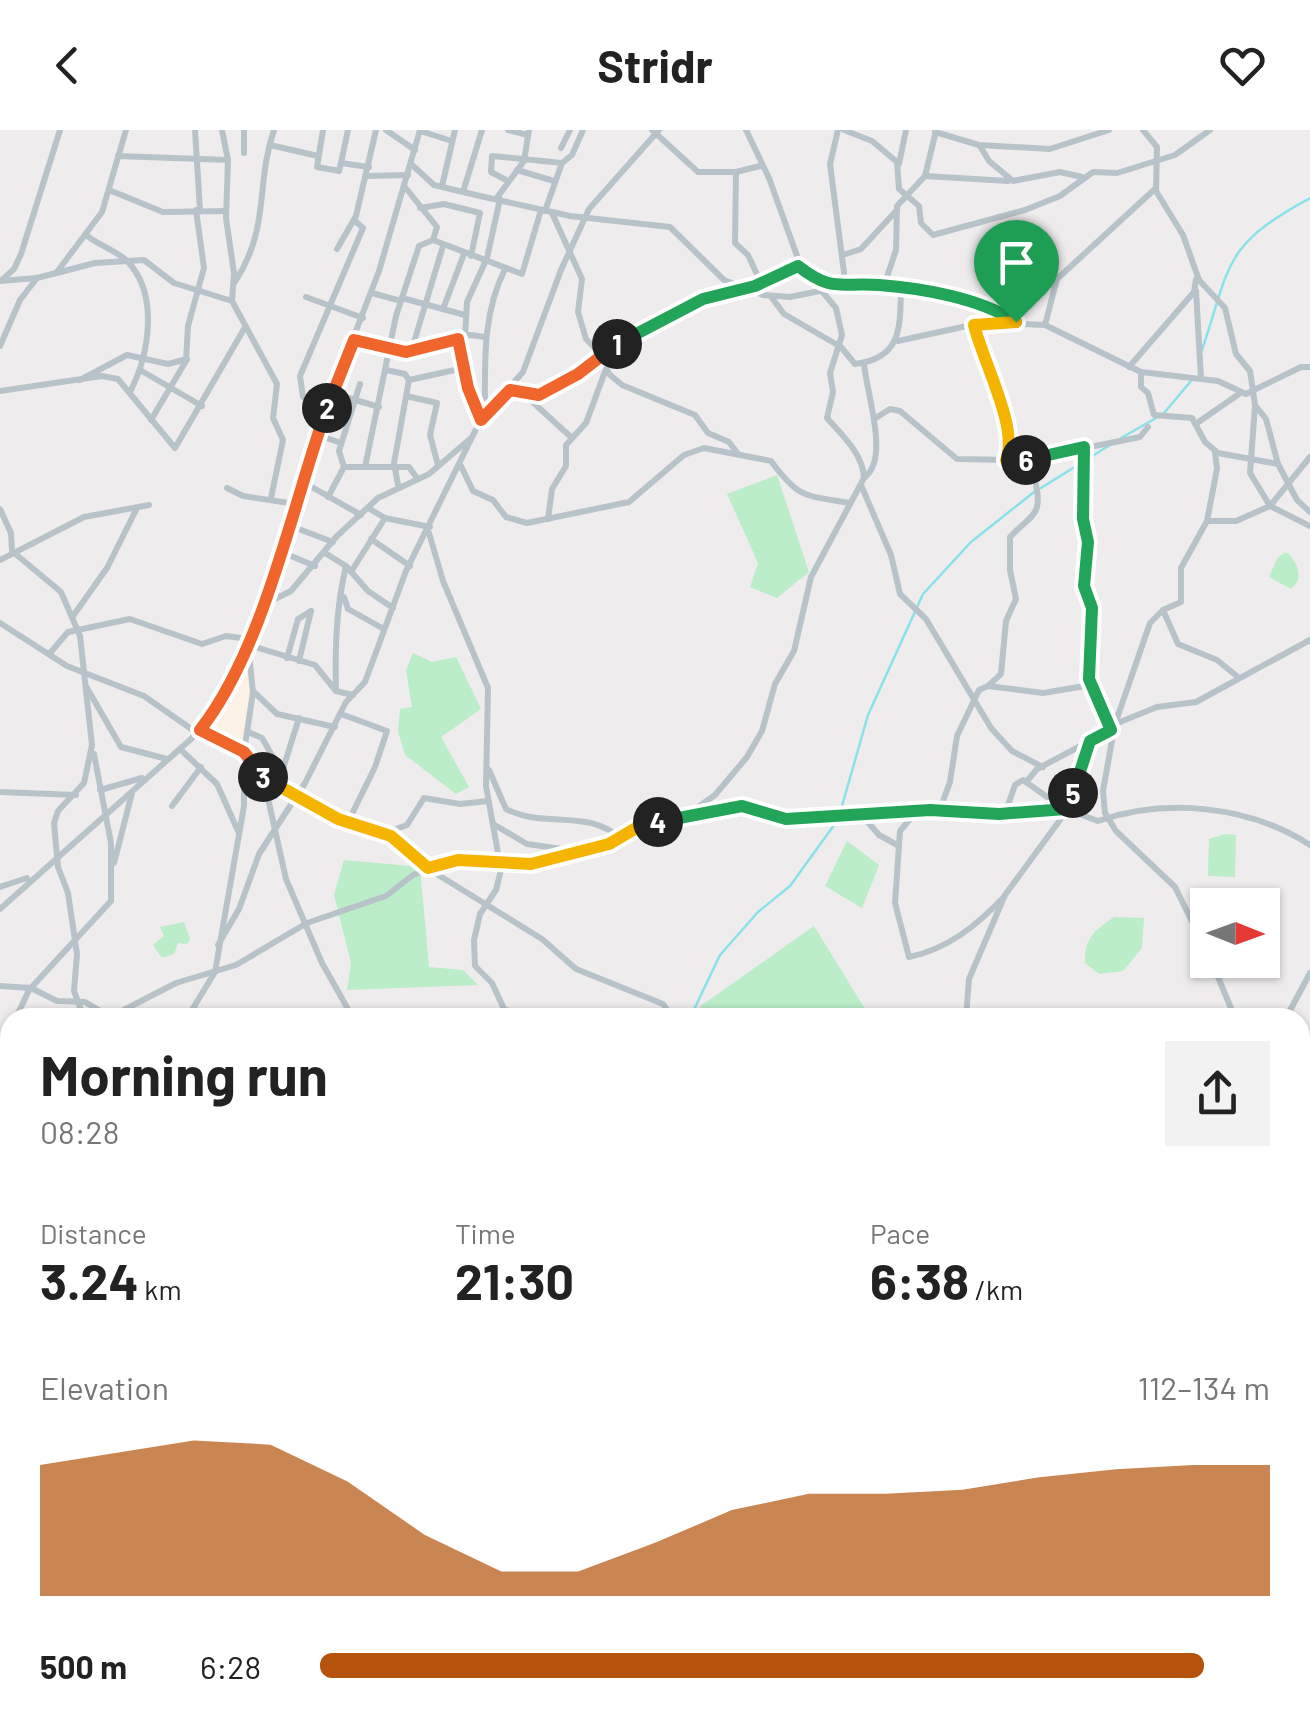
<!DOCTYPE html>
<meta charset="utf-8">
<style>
body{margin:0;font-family:Barlow,sans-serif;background:#f2f2f2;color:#222;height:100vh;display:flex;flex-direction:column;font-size:38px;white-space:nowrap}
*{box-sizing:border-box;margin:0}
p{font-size:32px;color:#767676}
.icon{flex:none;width:55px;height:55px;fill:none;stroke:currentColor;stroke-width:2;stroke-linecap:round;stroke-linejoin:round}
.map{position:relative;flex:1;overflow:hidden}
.panel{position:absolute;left:0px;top:878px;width:1310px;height:718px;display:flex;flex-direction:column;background:#fff;border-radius:30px 30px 0 0;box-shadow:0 2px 8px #0004}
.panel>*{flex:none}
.needle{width:65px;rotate:91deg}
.fabs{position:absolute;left:1190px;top:758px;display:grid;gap:20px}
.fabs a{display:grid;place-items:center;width:90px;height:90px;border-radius:0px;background:#fff;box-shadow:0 2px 8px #0004;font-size:50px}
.pin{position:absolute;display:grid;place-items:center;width:85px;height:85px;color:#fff;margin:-102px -42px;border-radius:50% 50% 50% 0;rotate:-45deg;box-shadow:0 0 10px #0007}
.pin .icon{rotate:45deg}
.km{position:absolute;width:50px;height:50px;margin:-25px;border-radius:50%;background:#222;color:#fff;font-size:28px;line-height:50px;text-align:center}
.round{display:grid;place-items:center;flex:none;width:105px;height:105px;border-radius:0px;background:#f2f2f2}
.overview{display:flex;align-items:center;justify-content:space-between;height:170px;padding:0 40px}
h1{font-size:55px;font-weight:700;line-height:75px}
.figures{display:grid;grid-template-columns:repeat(3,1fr);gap:15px;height:170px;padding:10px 40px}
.figures div{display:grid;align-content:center}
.figures b{font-size:50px;font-weight:700}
.figures small{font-size:28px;font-weight:400}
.figures p{font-size:28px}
.chart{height:280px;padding:20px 40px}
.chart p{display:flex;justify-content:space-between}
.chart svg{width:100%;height:180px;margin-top:10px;fill:#b45309;opacity:.7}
ul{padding:0 40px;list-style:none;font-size:32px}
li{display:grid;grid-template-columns:160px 120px 1fr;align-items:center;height:75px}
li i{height:25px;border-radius:12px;background:#b45309}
header{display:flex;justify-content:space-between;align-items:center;height:130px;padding:0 40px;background:#fff;font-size:45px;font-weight:700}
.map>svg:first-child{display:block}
.commercial{fill:#fbf2e5}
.green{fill:#baedc8}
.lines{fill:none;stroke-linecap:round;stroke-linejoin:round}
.stream{stroke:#88e2ea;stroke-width:2.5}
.minor{stroke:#b8c3c9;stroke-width:6}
.split-1-casing{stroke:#fff;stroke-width:20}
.split-2-casing{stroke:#fff;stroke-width:20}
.split-3-casing{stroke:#fff;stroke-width:20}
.split-4-casing{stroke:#fff;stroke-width:20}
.split-5-casing{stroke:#fff;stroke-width:20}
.split-6-casing{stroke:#fff;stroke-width:20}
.split-7-casing{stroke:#fff;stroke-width:20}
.split-1{stroke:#22a559;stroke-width:12}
.split-2{stroke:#f0652b;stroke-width:12}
.split-3{stroke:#f0652b;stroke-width:12}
.split-4{stroke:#f5b400;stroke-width:12}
.split-5{stroke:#22a559;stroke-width:12}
.split-6{stroke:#22a559;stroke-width:12}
.split-7{stroke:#f5b400;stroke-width:12}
</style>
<header><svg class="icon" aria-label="back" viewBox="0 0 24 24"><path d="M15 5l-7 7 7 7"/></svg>Stridr<svg class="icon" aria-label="heart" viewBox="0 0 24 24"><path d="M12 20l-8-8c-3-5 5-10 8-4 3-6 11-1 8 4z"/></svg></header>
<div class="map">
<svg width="1310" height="1594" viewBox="0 0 1310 1594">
<rect width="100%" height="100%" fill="#efeced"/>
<polygon class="commercial" points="243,535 249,537 249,585 241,620 204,602"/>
<g class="green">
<polygon points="777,345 809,442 777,468 750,457 758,433 727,364"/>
<path d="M1286,422C1297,431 1305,448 1291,459L1269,447L1278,427Z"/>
<polygon points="413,523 432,532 456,527 481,579 441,607 469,657 456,664 405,625 398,601 400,579 412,577 406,540"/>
<polygon points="1225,704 1236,705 1235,747 1208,746 1209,709"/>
<polygon points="847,711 879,735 862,778 825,756"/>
<polygon points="344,730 420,737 429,837 463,840 478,855 347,860 351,833 334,765"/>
<path d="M1114,787L1144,788L1142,818L1123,841L1099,844L1085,833C1084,808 1094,801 1114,787Z"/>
<polygon points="184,792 190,809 187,814 178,813 174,824 162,828 153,815 164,806 160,797"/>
<polygon points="814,796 870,887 692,887 702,875"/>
</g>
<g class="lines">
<g class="stream">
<path d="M1202,220C1231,134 1222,116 1310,68"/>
<polyline points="1164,283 1191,251"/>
<polyline points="1121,308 1158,287"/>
<polyline points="1041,358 1110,315"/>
<polyline points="840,683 868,585 923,464 971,412 1034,362"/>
<polyline points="690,888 720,825 758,782 790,756 837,691"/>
</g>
<g class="minor">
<polyline points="195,0 200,80"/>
<polyline points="222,0 228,30 226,88 234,143 232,171 277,254 273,288 283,310 271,368"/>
<polyline points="244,0 244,23"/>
<polyline points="323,0 317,37 339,41 341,33"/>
<polyline points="348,0 341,33 369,37"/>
<polyline points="386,0 415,20"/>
<polyline points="508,0 527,5"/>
<polyline points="652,0 698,42 736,42"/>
<polyline points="746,0 769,48 801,137"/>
<polyline points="838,0 830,34 846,158"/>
<polyline points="844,0 872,11 897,32 899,59 919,76 921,93 933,105 1025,80 1060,66 1093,42 1117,43 1175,25 1210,0"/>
<polyline points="1143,0 1157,17 1156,61 1183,105 1199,150 1225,178 1236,224 1250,241 1255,275 1266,289 1278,334 1297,370 1310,382"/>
<polyline points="420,1 452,11"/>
<polyline points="935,2 979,15 1050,19 1109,0"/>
<polyline points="270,15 318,26"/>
<polyline points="980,16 989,31 1013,51 1060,42 1082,47"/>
<polyline points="561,18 570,0"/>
<polyline points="118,26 228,30"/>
<polyline points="562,33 572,25 583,0"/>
<polyline points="411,34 434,55 480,66 570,86 670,97 724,150 763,165 790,167 820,161"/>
<polyline points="899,34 906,0"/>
<polyline points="760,36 736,42 735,113 748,125 761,153"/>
<polyline points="517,40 554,51"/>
<polyline points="368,46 408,45"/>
<polyline points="925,46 1008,51"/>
<polyline points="508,51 491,42 492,26 562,33 545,81"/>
<polyline points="442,56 455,0"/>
<polyline points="109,60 163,82 226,81"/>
<polyline points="463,62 482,0"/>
<polyline points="496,69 524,31 529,0"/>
<polyline points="420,78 444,74 480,83 471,126"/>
<polyline points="552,83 582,149 578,182 586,209 602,225 609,244 622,255 695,285 708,303 729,312 738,324"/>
<path d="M86,105C98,115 115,120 126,130C160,163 149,225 130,262"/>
<polyline points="433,110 522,144 541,80"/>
<polyline points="337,119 356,86 376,0"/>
<polyline points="843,125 861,119 897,80"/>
<polyline points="57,142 102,82 126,0"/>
<polyline points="2,150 14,139 21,124 60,0"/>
<polyline points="0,151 37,148 95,133 144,130 174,153 232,171"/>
<path d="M235,152C271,96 255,55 274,0"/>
<polyline points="884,156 896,120 897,76 925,46 936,1"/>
<polyline points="1196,161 1201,248"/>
<polyline points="372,163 401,171"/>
<polyline points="306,167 363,188"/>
<polyline points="402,168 465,185"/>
<path d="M772,168L784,184L841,217L855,234C902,228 900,198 901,158"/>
<polyline points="443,179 464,124"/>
<path d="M974,195C983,231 1019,298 1006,330"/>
<polyline points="1045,195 1057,149 1156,58"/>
<polyline points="465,206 467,172 487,128 500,69"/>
<polyline points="458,209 468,258 480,289"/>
<polyline points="354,210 406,222 470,205 485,207"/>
<polyline points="898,211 976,194 1014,192"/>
<polyline points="0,216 20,170 37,148"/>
<polyline points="411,222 443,116"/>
<path d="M864,233C866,262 890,328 865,347"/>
<polyline points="1129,237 1194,162 1196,149"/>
<polyline points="140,240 202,276"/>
<polyline points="386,240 405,244 409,250 394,333 398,355"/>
<polyline points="1141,242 1218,251 1246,264 1301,237 1310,237"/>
<polyline points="80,250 127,225 168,234 187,229"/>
<polyline points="409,250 464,238"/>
<polyline points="510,260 539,265 578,244 645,195 703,169 755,156 798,136 812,148 835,158 901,158 983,176 1021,194 1045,195 1141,242 1141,257 1148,263 1154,285 1192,288 1205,312 1218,323 1278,334"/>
<polyline points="0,261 102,246 118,249 175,318 244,199"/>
<polyline points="332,263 379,277"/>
<polyline points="406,266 437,273 430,305 438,335"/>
<polyline points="526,266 572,308"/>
<polyline points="1255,276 1250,343 1270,376 1310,327"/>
<polyline points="327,277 303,267 300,246 363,98 354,90"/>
<path d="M485,283C485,233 482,185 505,139"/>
<path d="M874,289L890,279L900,281L957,329L1010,330L1035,350C1044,387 1031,384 1010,407V440L1016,469L1006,491L1001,544L988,556"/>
<polyline points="151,290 186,231 188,196 204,138 196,80"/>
<polyline points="1197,293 1239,264"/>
<polyline points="318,305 341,313"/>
<polyline points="1084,317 1083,389 1089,412 1084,456 1092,478 1089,549 1113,605 1103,661 1105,683 1116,701 1175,757 1208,824"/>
<polyline points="1015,332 1140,307 1148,297"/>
<path d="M461,336L473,361L493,370L506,387L527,393L629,372L684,325L704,318L771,331C799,369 804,365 850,373"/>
<polyline points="344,337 339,321 360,254"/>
<polyline points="365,337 396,186 419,116 433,110 437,97 405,57"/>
<polyline points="303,352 361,385"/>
<polyline points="861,355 891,425 900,464 926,489 991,598 1012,621 1043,637"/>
<polyline points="227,358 243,366 296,374"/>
<polyline points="328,367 344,337 409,337 417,348"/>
<polyline points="368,378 385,388 430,397"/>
<polyline points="0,379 11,403 12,421 61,462 80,506 92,615 84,653 58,681 54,693 58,737 68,763 77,824 74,861 84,888"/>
<polyline points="548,389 552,359 566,336 566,315 586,293 606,239"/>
<polyline points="1207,391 1236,391 1270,376 1310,396"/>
<polyline points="288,395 333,412"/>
<polyline points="429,403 443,451 488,558 486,656 501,740 496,760 480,784 474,810 475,836 492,853 504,879 527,888"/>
<polyline points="371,409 410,436"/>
<polyline points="279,421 315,436"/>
<path d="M325,423L346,436C336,478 335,517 336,561"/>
<polyline points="0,430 84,387 149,375"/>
<polyline points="347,437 368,461 393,478"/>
<polyline points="351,442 385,388"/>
<polyline points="344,467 348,479 384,499"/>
<polyline points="261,476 291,461 337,406 378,368 429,344 470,309"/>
<polyline points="1163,480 1178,514 1217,530 1238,547"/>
<polyline points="73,486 107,438 137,378"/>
<polyline points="0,493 67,536 144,566 197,603"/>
<polyline points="249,515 315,535 336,561 353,565"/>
<polyline points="50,523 68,502 130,489 202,514 226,506 249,509"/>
<polyline points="287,528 298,489 311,481"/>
<polyline points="299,531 311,481"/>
<polyline points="87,558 121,617 167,629"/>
<polyline points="254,562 277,584 335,597"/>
<polyline points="341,584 387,601 375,637 348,692"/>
<polyline points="1115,594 1157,577 1196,572 1310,510"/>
<polyline points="200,600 244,622"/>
<polyline points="248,602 262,608 281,641"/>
<polyline points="180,619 217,654 238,701"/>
<polyline points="244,625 265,655 286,749 322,833 353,888"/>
<path d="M489,640L506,679C544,699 589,678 621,709"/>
<polyline points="260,645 338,689 391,706 419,733 542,809 576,839 663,874 673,888"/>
<polyline points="1027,651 1037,639 1088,612"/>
<polyline points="100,660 142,648"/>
<polyline points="0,662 76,665"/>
<polyline points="292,664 282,642 299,588"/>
<polyline points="172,676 201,637"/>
<polyline points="940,679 950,652 957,606 979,560 988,556 1043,563 1091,555"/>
<polyline points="1006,681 1015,655 1023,650 1063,678"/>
<path d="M915,683L900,701L895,773L909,827C948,819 976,796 1004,767"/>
<polyline points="861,684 879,705 899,716"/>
<path d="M687,685L715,665L747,627L762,601L775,554L794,521L811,447L864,348C863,324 842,305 827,288L833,262L830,243L842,205L836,178L815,153"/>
<polyline points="493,694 527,714 569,720"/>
<polyline points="385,703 407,695 424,668 460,674 488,671"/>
<polyline points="114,733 132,663"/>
<polyline points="0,757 27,748"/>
<polyline points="0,779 191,609 215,580 247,514 324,284 379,141 420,0"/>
<polyline points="218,815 239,779 259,724 305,653 346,572 365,552 406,441 481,289 523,242 561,140 589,79 659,0"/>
<polyline points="1211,830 1235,888"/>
<path d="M0,856L31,858L57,871L85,872L104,883H118L176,853L236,835L307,793L386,766L413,745L449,731L531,733L609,714L643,694L729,677H754L786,689L1063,678L1098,691C1166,668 1248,675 1310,715"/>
<polyline points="193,880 245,888"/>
<polyline points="16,888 29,860 111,771 111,713 94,624"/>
<polyline points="187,888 215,842 244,676 244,622 253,562 248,515"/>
<polyline points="966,888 969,849 1005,765 1060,690 1077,655 1090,611 1115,594 1150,493 1163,480 1181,472 1181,438 1207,391 1217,339 1215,322"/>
<polyline points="1286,888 1310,843"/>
<polyline points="10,915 3,926 10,954"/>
<polyline points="0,1222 10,1209"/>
<polyline points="0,1233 10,1243"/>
<polyline points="0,1416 10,1410"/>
<polyline points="0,1539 10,1564"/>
<polyline points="45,1585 51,1594"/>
<polyline points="186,1585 194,1594"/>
<polyline points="385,1585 392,1585"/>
<polyline points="601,1585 602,1594"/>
<polyline points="945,1585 949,1594"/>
<polyline points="20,1594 31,1585"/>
<polyline points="123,1594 131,1585"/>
<polyline points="180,1594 182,1585"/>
<polyline points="249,1594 323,1585"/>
<polyline points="695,1594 702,1585"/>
<polyline points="711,1594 714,1585"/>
<polyline points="803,1594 804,1585"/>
<polyline points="985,1594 988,1585"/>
</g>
</g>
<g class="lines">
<g class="split-1-casing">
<path id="split-1" d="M617,214L703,169L755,156L798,136C833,163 839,152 879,155C921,158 980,168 1016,192"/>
</g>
<g class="split-2-casing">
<polyline id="split-2" points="327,278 354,210 406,222 458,209 468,258 481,290 510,260 539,265 578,244 617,214"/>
</g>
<g class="split-3-casing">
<path id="split-3" d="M263,647L244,622L200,600C264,519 292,376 327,278"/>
</g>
<g class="split-4-casing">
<polyline id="split-4" points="263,647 338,689 391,706 428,738 458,730 531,734 609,714 643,694 658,692"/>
</g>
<g class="split-5-casing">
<polyline id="split-5" points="658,692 742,676 786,689 930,680 999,684 1066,679 1073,663"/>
</g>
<g class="split-6-casing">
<polyline id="split-6" points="1026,330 1084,317 1083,389 1088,412 1084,456 1092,478 1089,549 1111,600 1090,611 1073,663"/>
</g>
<g class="split-7-casing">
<path id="split-7" d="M1016,192L974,195C983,232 1019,298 1006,330H1026"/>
</g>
<use href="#split-1" class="split-1"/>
<use href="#split-2" class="split-2"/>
<use href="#split-3" class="split-3"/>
<use href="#split-4" class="split-4"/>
<use href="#split-5" class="split-5"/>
<use href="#split-6" class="split-6"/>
<use href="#split-7" class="split-7"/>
</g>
</svg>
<div class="fabs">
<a><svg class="needle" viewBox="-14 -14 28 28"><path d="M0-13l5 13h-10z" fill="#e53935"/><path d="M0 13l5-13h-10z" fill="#767676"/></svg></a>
</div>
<div class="pin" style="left:1016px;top:192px;background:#1e9e55"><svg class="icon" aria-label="arrive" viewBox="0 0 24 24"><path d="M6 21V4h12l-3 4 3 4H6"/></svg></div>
<b class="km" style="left:617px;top:214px">1</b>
<b class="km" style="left:327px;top:278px">2</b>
<b class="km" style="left:263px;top:647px">3</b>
<b class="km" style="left:658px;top:692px">4</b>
<b class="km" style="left:1073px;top:663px">5</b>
<b class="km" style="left:1026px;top:330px">6</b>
<section class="panel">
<div class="overview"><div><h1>Morning run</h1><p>08:28</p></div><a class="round"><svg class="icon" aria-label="share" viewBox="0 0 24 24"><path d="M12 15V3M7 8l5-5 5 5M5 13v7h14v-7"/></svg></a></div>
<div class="figures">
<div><p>Distance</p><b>3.24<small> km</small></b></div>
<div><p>Time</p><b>21:30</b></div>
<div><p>Pace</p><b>6:38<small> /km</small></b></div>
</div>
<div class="chart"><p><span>Elevation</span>112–134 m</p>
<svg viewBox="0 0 160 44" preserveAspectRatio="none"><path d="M0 44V12L10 9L20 6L30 7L40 16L50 29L60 38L70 38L80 31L90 23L100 19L110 19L120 18L130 15L140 13L150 12L160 12V44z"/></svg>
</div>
<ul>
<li><b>500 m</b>6:28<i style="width:93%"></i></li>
</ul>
</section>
</div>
